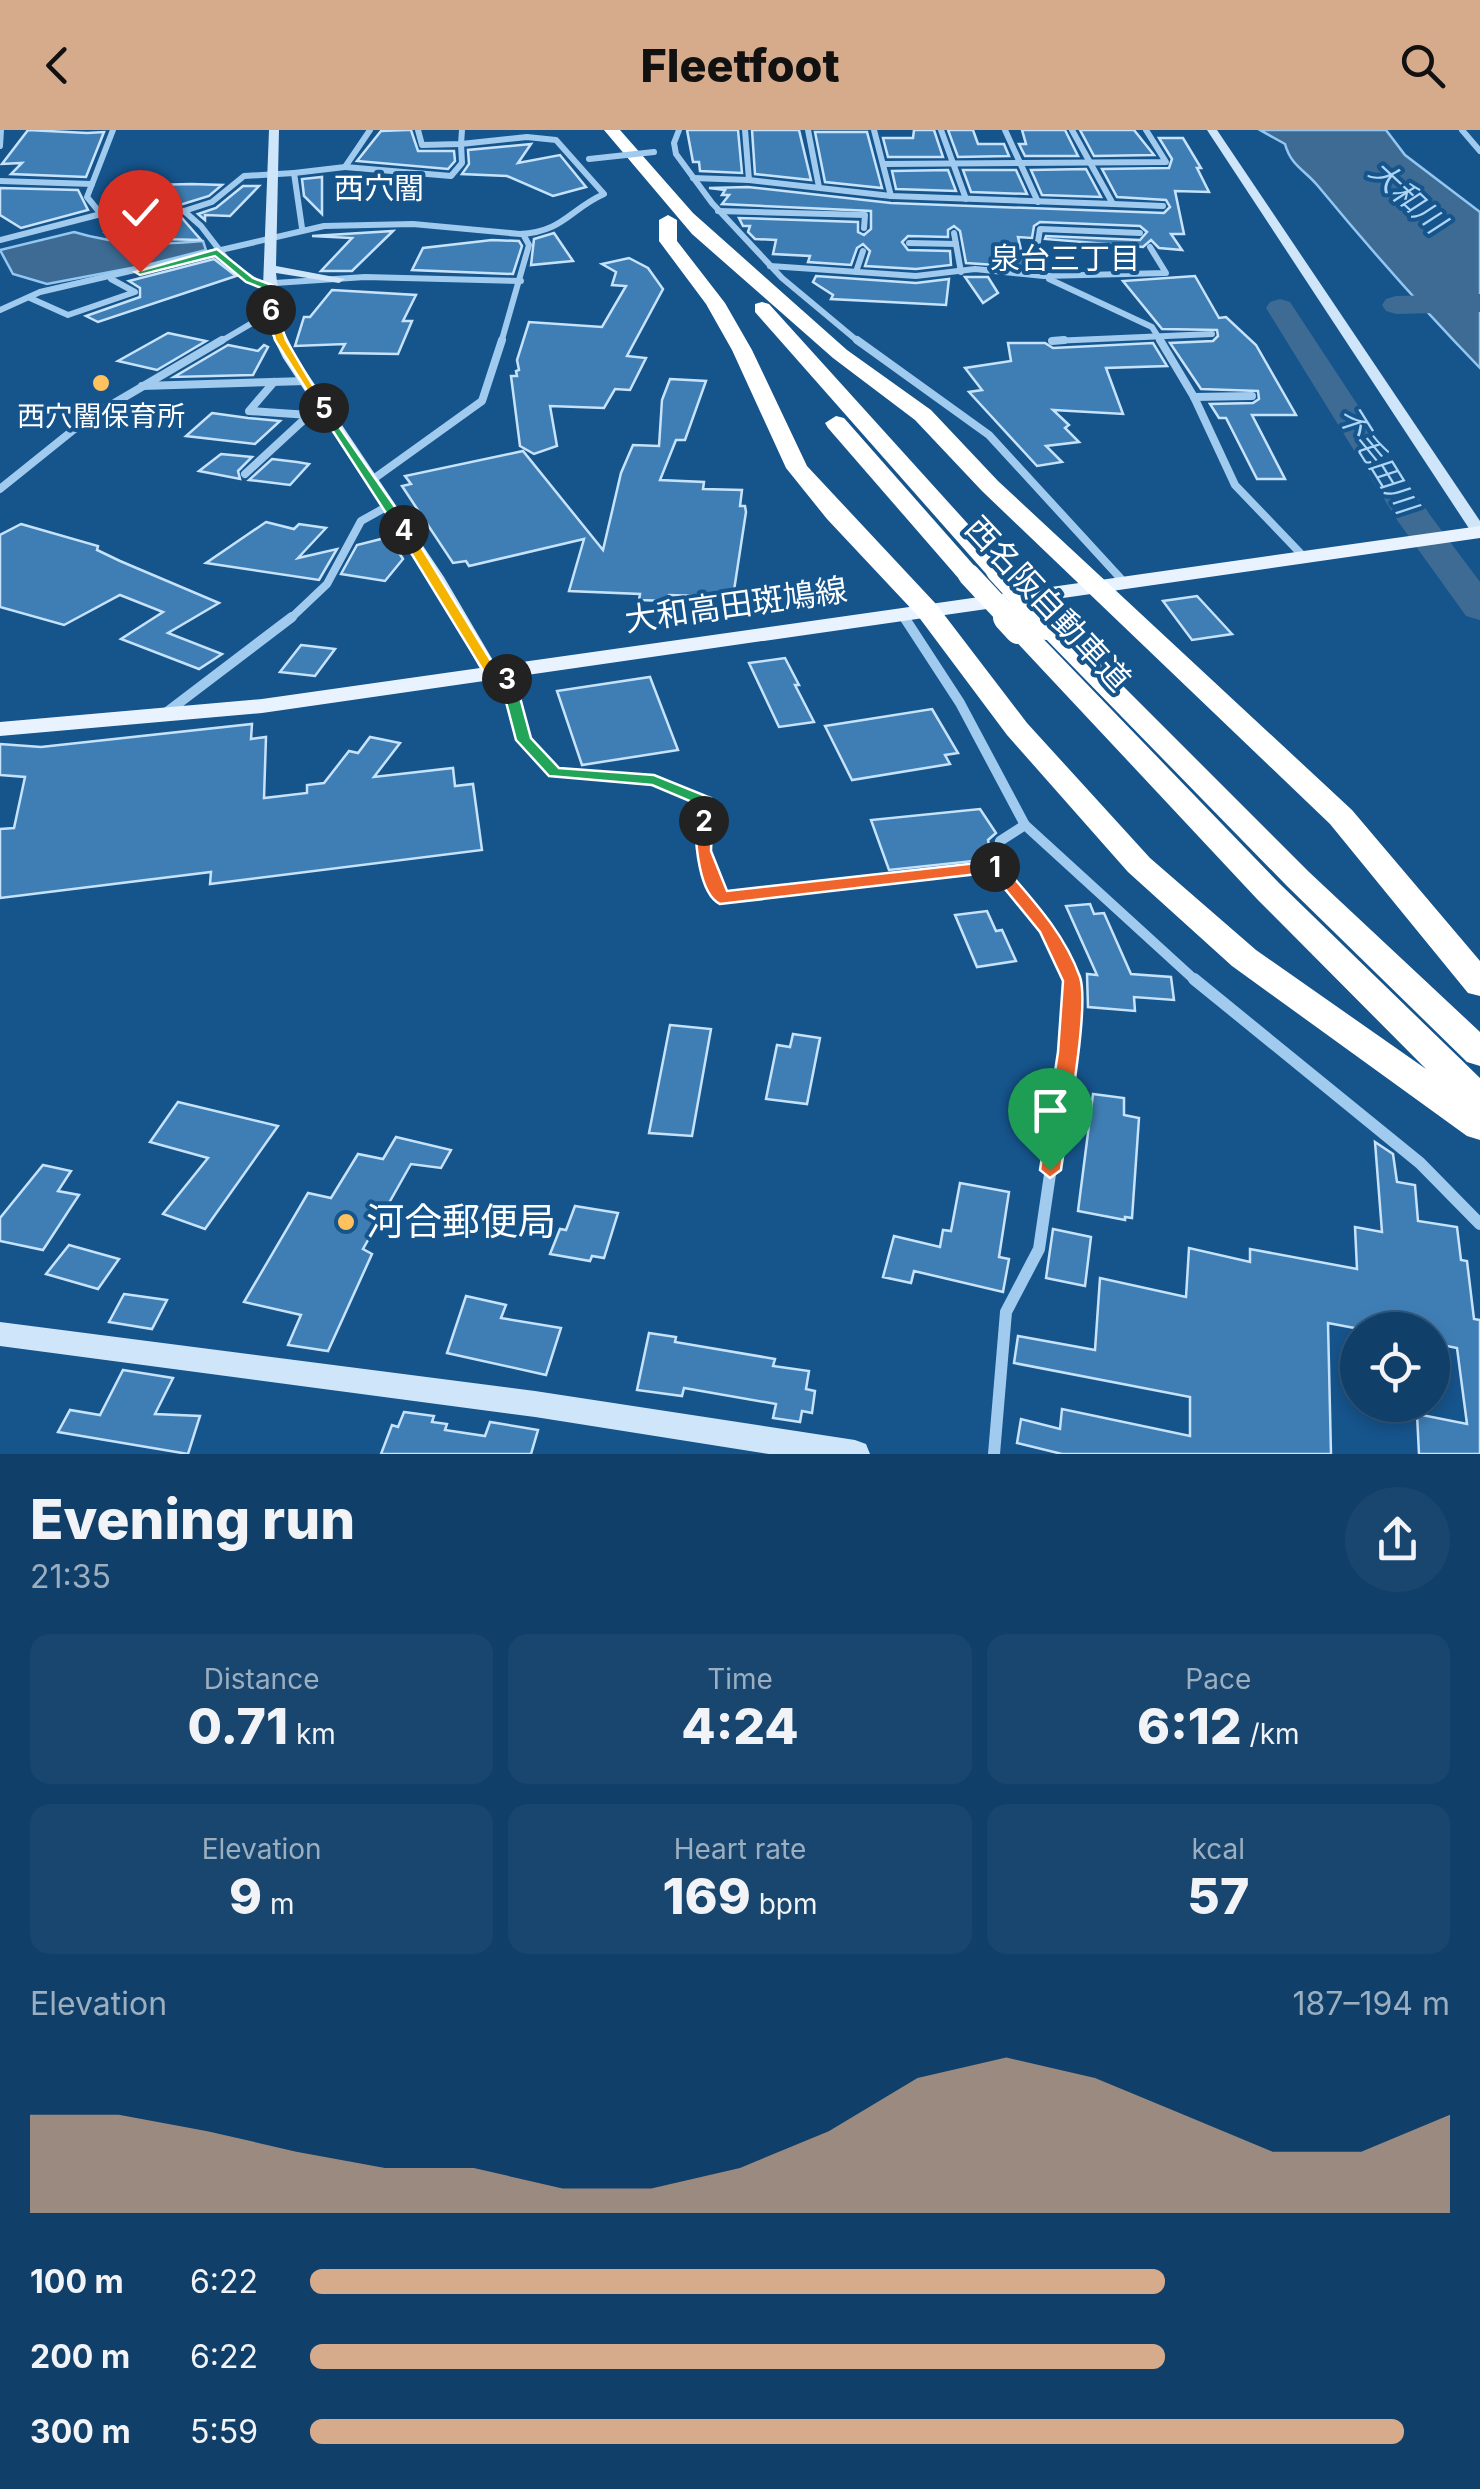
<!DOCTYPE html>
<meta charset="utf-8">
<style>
body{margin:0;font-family:Inter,"Noto Sans JP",sans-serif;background:#19466f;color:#f1f3f6;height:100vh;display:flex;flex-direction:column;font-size:38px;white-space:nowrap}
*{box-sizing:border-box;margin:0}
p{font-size:32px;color:#9cafc0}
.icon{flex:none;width:55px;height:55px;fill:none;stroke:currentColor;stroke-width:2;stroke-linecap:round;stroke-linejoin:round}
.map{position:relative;height:1324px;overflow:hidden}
.details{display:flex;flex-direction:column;background:#103f69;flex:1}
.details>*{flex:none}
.buttons{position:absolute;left:1340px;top:1182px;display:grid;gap:20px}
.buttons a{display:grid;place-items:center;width:110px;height:110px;border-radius:50%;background:#103f69;box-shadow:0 5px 15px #0003,0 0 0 2px #30587d;font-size:50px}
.pin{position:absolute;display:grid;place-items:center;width:85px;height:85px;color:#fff;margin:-102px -42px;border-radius:50% 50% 50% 0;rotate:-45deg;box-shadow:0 0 10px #0007}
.pin .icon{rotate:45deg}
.km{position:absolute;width:50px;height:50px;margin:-25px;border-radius:50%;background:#222;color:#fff;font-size:28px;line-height:50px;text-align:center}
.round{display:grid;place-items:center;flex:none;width:105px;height:105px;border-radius:52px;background:#19466f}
.headline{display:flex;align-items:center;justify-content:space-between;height:170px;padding:0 30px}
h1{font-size:55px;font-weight:800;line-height:75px}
.metrics{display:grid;grid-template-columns:repeat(3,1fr);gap:15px;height:170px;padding:10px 30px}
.metrics div{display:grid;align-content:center;border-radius:20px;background:#19466f;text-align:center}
.metrics b{font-size:50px;font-weight:800}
.metrics small{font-size:28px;font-weight:400}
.metrics p{font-size:28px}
.chart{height:280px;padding:20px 30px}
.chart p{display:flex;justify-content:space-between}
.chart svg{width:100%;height:180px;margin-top:10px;fill:#d6ab8b;opacity:.7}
ul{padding:0 30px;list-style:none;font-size:32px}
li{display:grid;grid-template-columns:160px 120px 1fr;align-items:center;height:75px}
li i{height:25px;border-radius:12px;background:#d6ab8b}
header{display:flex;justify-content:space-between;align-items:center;height:130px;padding:0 30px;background:#d6ab8b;color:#111;font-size:45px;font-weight:800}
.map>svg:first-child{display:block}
.water{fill:#3d6b93;stroke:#93c7f2;stroke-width:2.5}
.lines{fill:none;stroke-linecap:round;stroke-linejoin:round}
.river{fill:#3d6b93;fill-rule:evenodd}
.building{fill:#3f7eb5;stroke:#c7e3fb;stroke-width:2.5}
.street-far3{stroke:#a0cbef;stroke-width:6}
.street-far2{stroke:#a0cbef;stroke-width:8}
.street-far1{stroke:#a0cbef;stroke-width:10}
.street{stroke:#a0cbef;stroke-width:12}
.secondary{fill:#cee5fa;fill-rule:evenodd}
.primary{fill:#e8f3ff;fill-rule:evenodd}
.highway{fill:#fff;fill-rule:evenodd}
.street-bridge{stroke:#a0cbef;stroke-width:6}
.highway-bridge-far1{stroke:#fff;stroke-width:22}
.highway-bridge{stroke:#fff;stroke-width:30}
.split-1{fill:#f0652b;stroke:#fff;stroke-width:2.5}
.split-2{fill:#f0652b;stroke:#fff;stroke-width:2.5}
.split-3{fill:#22a559;stroke:#fff;stroke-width:2.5}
.split-4{fill:#f5b400;stroke:#fff;stroke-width:2.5}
.split-5{fill:#22a559;stroke:#fff;stroke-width:2.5}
.split-6{fill:#f5b400;stroke:#fff;stroke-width:2.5}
.split-7{fill:#22a559;stroke:#fff;stroke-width:2.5}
.poi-dot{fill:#ffc25e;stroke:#16548c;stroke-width:4}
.labels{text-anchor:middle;stroke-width:8;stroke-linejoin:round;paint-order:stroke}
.far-poi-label{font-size:28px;fill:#fff;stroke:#16548c}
.far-neighbourhood-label{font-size:30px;fill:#fff;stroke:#16548c}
.far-water-label{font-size:30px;font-style:italic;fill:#acd5f6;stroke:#16548c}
.street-label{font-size:32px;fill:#fff;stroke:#16548c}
.near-poi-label{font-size:38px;fill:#fff;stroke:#16548c;text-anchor:start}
</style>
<header><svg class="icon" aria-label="back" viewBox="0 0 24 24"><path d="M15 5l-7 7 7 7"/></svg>Fleetfoot<svg class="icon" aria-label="search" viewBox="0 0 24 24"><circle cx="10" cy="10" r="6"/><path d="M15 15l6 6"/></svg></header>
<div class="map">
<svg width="1480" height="1324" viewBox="0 0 1480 1324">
<rect width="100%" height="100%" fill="#16548c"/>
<g class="water">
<path d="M1260,0H1386L1405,25L1480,82V238C1423,179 1370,119 1318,56C1305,40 1291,36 1285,14Z"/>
<path d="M74,102C117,115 159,115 203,111L206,120L147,135L47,154L13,144L0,120Z"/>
</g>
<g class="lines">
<g class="river">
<polygon points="1480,164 1480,182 1396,184 1386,181 1382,175 1386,169 1396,166"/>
<polygon points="1280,169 1290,172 1430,385 1480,452 1480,490 1466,486 1397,390 1266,178 1270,172"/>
</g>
</g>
<g class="building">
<polygon points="28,0 87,3 104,2 86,47 11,44 22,33 2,34"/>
<polygon points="407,0 411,0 418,21 454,21 455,31 448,39 357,31 381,1"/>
<polygon points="687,0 738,0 742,43 700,41 699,32 693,32"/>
<polygon points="752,0 799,0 811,50 755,44"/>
<polygon points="914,0 934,0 943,27 888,27 883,8 913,8"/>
<polygon points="948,0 973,0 978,14 1004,14 1009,26 958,27"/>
<polygon points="1022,0 1065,0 1078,26 1025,26 1019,14 1026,14"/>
<polygon points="1080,0 1134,0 1154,25 1094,26"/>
<polygon points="815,2 867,2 882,58 825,52"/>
<polygon points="1159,8 1183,8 1201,38 1197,38 1209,62 1175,61 1184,104 1171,104 1182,120 1159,118 1151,110 1143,117 1045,109 1046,106 1140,110 1147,102 1140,96 1040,92 1034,96 1032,108 1018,107 1025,137 966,133 960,101 954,96 948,100 948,107 908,106 902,112 908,120 950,121 951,135 916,139 865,136 870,121 863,114 857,118 851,135 808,132 810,126 773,124 776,110 755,109 748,102 750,96 743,96 739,88 858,92 858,102 864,105 871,99 871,81 722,74 729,65 722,65 725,60 709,58 748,57 891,73 1164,83 1170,77 1166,70 1117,67 1102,39 1169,38 1172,29"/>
<polygon points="531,14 518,33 560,25 586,57 553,66 507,46 462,44 469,34 468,20"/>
<polygon points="1086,39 1101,67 1042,65 1031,40"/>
<polygon points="948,40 956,61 896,59 892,41"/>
<polygon points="963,40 1016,40 1027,64 971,62"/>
<polygon points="322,47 322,84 304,66 302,49"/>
<polygon points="191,54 222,55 209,66 183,74 126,76 133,68 145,68 153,55"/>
<polygon points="243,56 259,56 230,86 205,85 205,90 198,84 216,78"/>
<polygon points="0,58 78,60 88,80 21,98 0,85"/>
<polygon points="182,88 201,110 113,108 118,103 105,102 115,90"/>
<polygon points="393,101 352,141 321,141 352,108 312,106"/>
<polygon points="554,103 573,131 531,135 534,109"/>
<polygon points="492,110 519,111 522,116 513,144 412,140 423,118"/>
<polygon points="629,128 648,138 663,159 627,226 646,228 630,260 615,259 604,278 550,276 557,316 534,324 520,316 511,246 517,246 516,241 519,240 517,230 529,192 602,197 626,156 612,155 616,142 602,134"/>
<polygon points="214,129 236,146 98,192 86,186 140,167 140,158 129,151"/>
<polygon points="816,146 916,153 949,149 946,175 831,169 833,165 813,152"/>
<polygon points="1195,146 1219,188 1226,187 1256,215 1296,285 1252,285 1285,349 1257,349 1226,288 1219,288 1210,274 1253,273 1259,269 1258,261 1201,259 1170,213 1213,211 1218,206 1217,200 1162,199 1123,151"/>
<polygon points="965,147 988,147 998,163 983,173"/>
<polygon points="332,160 416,165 403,191 412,191 398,224 340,223 345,214 295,216 304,187 310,187"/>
<polygon points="168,203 206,211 157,240 118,231"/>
<polygon points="1008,213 1045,213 1053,218 1153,213 1167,236 1106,238 1123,284 1053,280 1069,295 1065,298 1079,312 1046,316 1062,332 1037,336 969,262 982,260 965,238 1011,231"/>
<polygon points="228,215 258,221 264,215 268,217 253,245 174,247"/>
<polygon points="670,249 706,251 685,310 676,310 660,350 704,352 703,359 742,360 740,376 745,376 746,382 733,467 669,465 668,471 639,470 640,464 569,461 584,409 469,436 466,431 453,433 402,356 411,354 405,346 523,321 603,420 621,343 633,315 659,316 662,270"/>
<polygon points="212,283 248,288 280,291 255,314 186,306"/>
<polygon points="221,324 252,327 238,341 240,349 199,341"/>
<polygon points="272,329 297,332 309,334 290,355 249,350"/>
<polygon points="266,392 294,399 299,394 326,398 298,428 337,419 319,450 206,433"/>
<polygon points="21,394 98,416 97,420 120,431 219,473 168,503 222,524 199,539 121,509 163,482 120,465 64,495 0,477 0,405"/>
<polygon points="389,407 403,429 385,451 341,444 357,415"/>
<polygon points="1197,466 1232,504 1192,510 1163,471"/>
<polygon points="301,515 335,519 315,546 280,542"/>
<polygon points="785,528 799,555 795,555 814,592 779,597 749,533"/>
<polygon points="650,547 678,620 582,635 557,561"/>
<polygon points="932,579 958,623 945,625 950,634 852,650 825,596"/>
<polygon points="252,594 251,609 266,607 264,668 307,663 307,655 324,653 349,621 358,623 370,607 400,613 374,647 453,638 455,656 473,654 482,720 210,754 211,742 0,768 0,699 14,698 25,647 0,645 0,614 41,617"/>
<polygon points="980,679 996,703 988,710 990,719 979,720 983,730 889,740 871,690"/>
<polygon points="1090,774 1094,784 1104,783 1131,844 1171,847 1174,870 1134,867 1135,881 1088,877 1087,844 1097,845 1066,776"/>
<polygon points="987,781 996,801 1002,800 1016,831 977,837 955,785"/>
<polygon points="670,895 711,899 692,1006 649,1003"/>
<polygon points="793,904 820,908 807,974 766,969 777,915 790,917"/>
<polygon points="1093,964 1124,968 1124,985 1139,988 1132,1088 1125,1087 1125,1090 1078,1081"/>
<polygon points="178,972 278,996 205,1099 163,1084 208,1028 150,1012"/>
<polygon points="396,1007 451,1020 441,1038 411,1034 363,1119 372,1124 328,1221 288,1215 301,1185 244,1172 308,1063 331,1068 358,1024 383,1029"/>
<polygon points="1375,1012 1393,1024 1397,1052 1415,1055 1418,1091 1457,1097 1461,1130 1467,1131 1474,1189 1480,1190 1480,1324 1419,1324 1417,1284 1467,1294 1457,1218 1432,1213 1432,1200 1365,1200 1328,1193 1331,1324 1062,1324 1017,1313 1021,1289 1060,1299 1062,1279 1190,1306 1190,1267 1014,1233 1018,1206 1095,1220 1100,1148 1186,1167 1189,1118 1250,1132 1250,1119 1357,1139 1355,1097 1382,1102"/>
<polygon points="43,1035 71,1041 58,1061 79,1065 43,1120 0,1111 0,1088"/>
<polygon points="960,1053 1009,1062 999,1127 1009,1129 1003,1162 914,1141 911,1153 883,1147 894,1106 940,1117 943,1100 951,1101"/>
<polygon points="575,1076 618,1083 604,1128 592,1126 590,1131 550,1124 560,1099 566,1100"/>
<polygon points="1053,1099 1091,1107 1085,1156 1046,1148"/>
<polygon points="69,1115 119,1129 98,1159 46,1144"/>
<polygon points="124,1164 167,1170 152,1199 109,1192"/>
<polygon points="466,1166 506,1175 501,1188 561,1198 546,1245 447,1223"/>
<polygon points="649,1203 676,1207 675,1212 775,1229 773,1236 809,1241 806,1259 815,1261 812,1283 802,1281 800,1292 773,1288 776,1274 684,1258 682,1266 637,1260"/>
<polygon points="123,1240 173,1248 155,1284 200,1286 188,1324 58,1302 70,1280 100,1285"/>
<polygon points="404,1282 434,1286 432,1292 447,1294 445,1300 485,1306 490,1292 538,1300 531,1324 381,1324 392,1295 398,1297"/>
</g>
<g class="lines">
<g class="street-far3">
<polyline points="418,0 422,15 461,14 462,0"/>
<polyline points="679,0 674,13 676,24 712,73 782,148 860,213"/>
<polyline points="745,0 749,50"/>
<polyline points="808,0 819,57"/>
<polyline points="874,0 891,66"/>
<polyline points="941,0 966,69"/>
<polyline points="1005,0 1038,72"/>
<polyline points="1462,0 1480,21"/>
<polyline points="0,16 1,0"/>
<polyline points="884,34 1166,32 1146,0"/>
<polyline points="693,48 749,50 891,66 1113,74 1072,0"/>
<polyline points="0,51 92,54"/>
<polyline points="1113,74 1163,76"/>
<polyline points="184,81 201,96 231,135 260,154 365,147 521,151"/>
<polyline points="718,81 865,85 864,98"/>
<polyline points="101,84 87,67 113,0"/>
<polyline points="302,98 294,43 345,37 370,0"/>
<polyline points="954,103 961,142"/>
<polyline points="0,110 101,84 184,81 212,72 244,46 294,43"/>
<polyline points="909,113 956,114"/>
<polyline points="770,136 916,146 975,139 1044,146 1166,143 1150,117"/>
<polyline points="856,142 863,121"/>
<polyline points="1033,144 1040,99 1140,103"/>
<polyline points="1049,149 1152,197 1162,213"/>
<polyline points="30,168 68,185 135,162 111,149"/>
<path d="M0,180L40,162L324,96L413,94L520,104C563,102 570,79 604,64L556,10L527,7L461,14L462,33L451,46L345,37"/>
<polyline points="1052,211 1212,204"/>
<polyline points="218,213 271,182"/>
<polyline points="501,213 529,115 523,104"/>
</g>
<g class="street-far2">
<polyline points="857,210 989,305 1123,451"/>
<polyline points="1160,210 1194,267 1235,355 1305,428"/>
<polyline points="1052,211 1064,210"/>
<polyline points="142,256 306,251"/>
<polyline points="1194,267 1252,266"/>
<polyline points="245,344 309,285 249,281 274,252"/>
<polyline points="372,350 482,271 502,210"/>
<polyline points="0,359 87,289 222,210"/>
<polyline points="902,484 906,490"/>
<polyline points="289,490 327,454 361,391 388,376"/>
</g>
<g class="street-far1">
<polyline points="904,487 960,573 1025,695 1000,711 995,737"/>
<polyline points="506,542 523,610 554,642 655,650 705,672 703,721 720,768 995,737"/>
<polyline points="167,582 292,487"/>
<polyline points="1025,695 1197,852"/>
<polyline points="995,737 1048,799 1072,852"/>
</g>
<g class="street">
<polyline points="1194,849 1420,1033 1480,1094"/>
<polyline points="994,1324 1006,1182 1039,1119 1068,922 1071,849"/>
</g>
<g class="secondary">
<polygon points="269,0 279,0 276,136 345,149 339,153 276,143 282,197 297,228 444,447 501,544 498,548 486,548 483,544 428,447 283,228 268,197 263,157"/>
<polygon points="1207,0 1217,0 1480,391 1480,408 1472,403"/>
<polygon points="0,1192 535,1261 855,1310 866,1314 870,1324 769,1324 535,1287 0,1216"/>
</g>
<polygon class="primary" points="1480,396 1480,408 262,583 0,606 0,592 262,569"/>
<g class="highway">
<polygon points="604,0 620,0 693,83 847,220 931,280 998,351 1352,680 1480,831 1480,866 1468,863 1330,694 982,361 915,290 833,228 692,104"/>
<polygon points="668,85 677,90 677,111 725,173 752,220 807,336 936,474 1027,593 1150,728 1256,820 1426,939 1257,769 1010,505 1006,499 1019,491 1028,493 1279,753 1480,948 1480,1010 1467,1006 1232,836 1128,742 1007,605 918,486 827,389 786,338 732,220 706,174 659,111 659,90"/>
<polygon points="762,172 769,174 1006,436 1010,441 1006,446 988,446 755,182 755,174"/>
<polygon points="836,286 844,288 978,440 982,445 978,450 960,450 828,298 825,293"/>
<polygon points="1047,487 1056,489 1309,742 1480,902 1480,936 1467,932 1287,756 1038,501 1034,495 1038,489"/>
</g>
<polyline class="street-bridge" points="589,29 654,22"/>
<g class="highway-bridge-far1">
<polyline points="997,441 1042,490"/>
<polyline points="969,445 1011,490"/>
</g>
<g class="highway-bridge">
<polyline points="1008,487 1019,499"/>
<polyline points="1040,487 1047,495"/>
</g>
</g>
<path class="split-1" d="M995,731L1001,733C1031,768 1064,802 1080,847C1090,877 1066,1002 1061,1040L1050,1048L1040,1040L1058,922L1063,851L1040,802L987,737Z"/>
<path class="split-2" d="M704,686L712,691L711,721L727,761L995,731L1004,737L995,742L720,774C699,764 695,713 696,691Z"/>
<polygon class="split-3" points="507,544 515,549 531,608 559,638 654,645 711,668 710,695 696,691 697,674 652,655 549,646 516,610 500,549"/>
<polygon class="split-4" points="399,397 409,397 496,539 511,539 513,552 487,547 397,400"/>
<polygon class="split-5" points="324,275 411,400 409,402 397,400 318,278"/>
<polygon class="split-6" points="267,177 276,180 286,210 328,281 320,281 275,210"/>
<polygon class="split-7" points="217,119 253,148 272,155 274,182 265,180 264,159 246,152 215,126 140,145 135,142"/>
<g class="poi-dot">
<circle cx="101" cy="253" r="10"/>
<circle cx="346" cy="1092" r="10"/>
</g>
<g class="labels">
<g class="far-poi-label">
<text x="101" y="296">西穴闇保育所</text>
</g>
<g class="far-neighbourhood-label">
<text x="379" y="69">西穴闇</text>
<text x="1065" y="139">泉台三丁目</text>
</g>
<g class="far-water-label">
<text transform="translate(1407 67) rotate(43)" y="10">大和川</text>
<text transform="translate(1377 330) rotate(58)" y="10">不毛田川</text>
</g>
<g class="street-label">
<text transform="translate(1048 474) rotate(47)" y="11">西名阪自動車道</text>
<text transform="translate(736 475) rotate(-8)" y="11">大和高田斑鳩線</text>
</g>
<g class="near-poi-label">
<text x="366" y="1105">河合郵便局</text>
</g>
</g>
</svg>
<div class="buttons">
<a><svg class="icon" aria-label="locate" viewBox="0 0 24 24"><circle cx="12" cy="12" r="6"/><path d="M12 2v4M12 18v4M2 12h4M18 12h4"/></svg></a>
</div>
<div class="pin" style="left:1050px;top:1040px;background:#1e9e55"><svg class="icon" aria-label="arrive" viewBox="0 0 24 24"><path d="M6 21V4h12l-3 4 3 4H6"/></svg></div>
<div class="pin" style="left:140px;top:142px;background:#d93025"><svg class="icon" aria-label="check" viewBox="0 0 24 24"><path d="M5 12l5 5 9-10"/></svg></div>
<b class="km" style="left:995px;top:737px">1</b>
<b class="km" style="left:704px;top:691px">2</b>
<b class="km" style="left:507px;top:549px">3</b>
<b class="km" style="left:404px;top:400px">4</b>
<b class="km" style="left:324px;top:278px">5</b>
<b class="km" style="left:271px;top:180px">6</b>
</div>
<section class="details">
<div class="headline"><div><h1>Evening run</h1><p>21:35</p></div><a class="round"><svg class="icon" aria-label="share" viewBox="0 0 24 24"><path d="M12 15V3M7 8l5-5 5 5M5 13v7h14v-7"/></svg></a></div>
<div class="metrics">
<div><p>Distance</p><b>0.71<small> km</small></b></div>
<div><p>Time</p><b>4:24</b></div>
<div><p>Pace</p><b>6:12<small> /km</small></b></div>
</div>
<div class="metrics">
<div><p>Elevation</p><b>9<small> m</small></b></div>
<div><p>Heart rate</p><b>169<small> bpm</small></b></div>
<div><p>kcal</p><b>57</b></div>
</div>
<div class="chart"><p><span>Elevation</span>187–194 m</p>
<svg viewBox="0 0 160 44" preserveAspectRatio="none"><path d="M0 44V20L10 20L20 24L30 29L40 33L50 33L60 38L70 38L80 33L90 24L100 11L110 6L120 11L130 20L140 29L150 29L160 20V44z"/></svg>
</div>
<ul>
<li><b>100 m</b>6:22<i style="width:75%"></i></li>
<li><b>200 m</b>6:22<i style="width:75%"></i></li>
<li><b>300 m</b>5:59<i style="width:96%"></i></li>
</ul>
</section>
